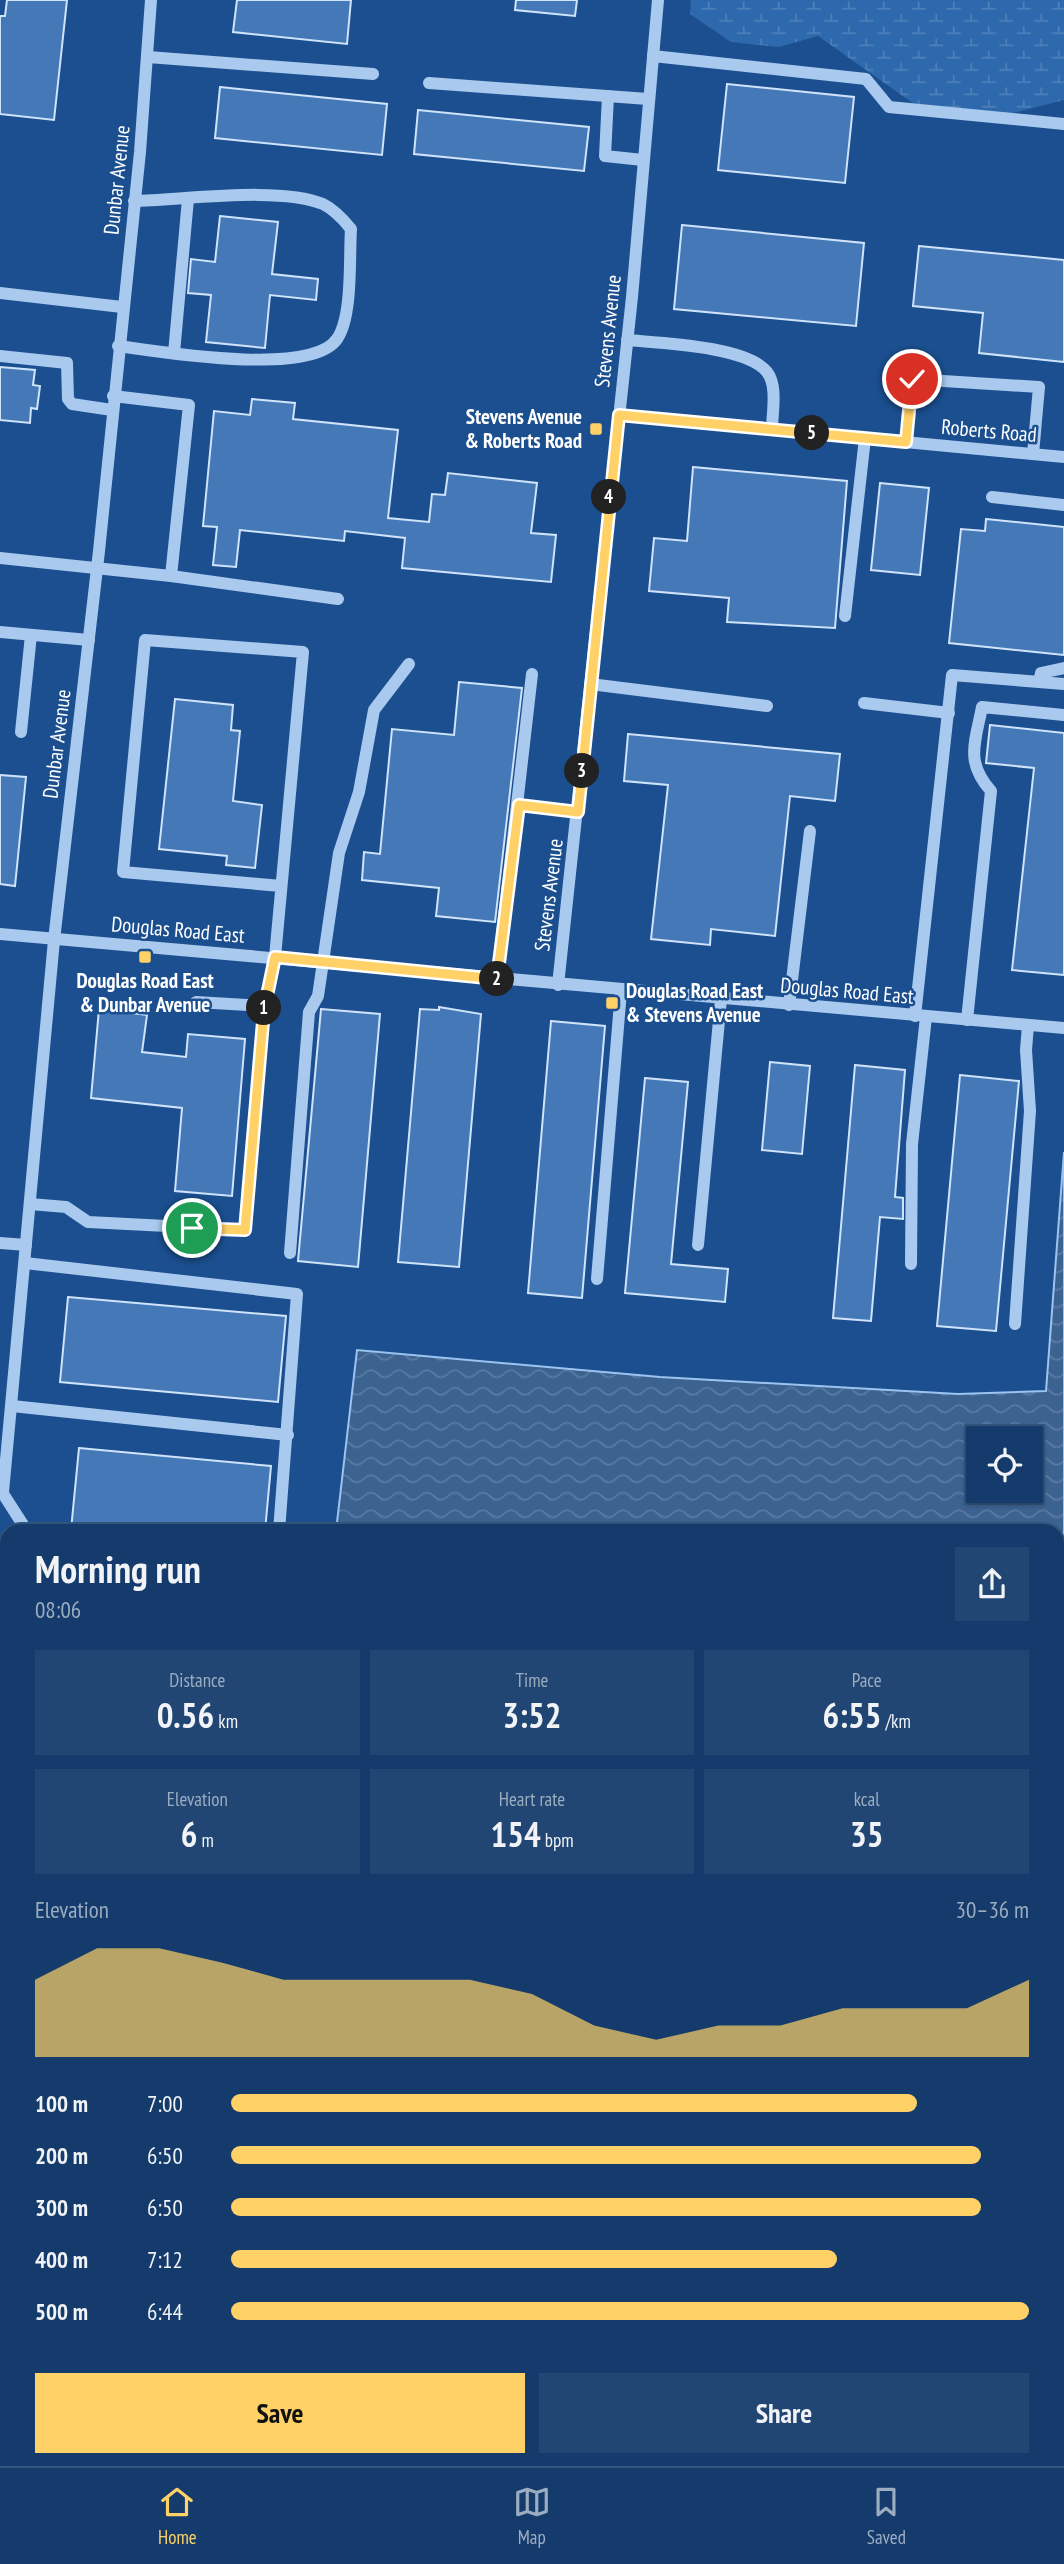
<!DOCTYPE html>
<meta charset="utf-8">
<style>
body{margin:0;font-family:"PT Sans Narrow",sans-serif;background:#214673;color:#f1f3f6;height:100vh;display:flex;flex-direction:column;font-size:26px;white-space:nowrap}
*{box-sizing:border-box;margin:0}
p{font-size:23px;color:#9dadc1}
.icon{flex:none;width:38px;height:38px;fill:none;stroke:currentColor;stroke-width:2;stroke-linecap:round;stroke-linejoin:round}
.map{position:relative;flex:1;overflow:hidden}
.panel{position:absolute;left:0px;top:1524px;width:1064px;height:943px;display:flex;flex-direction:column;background:#143b6b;border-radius:21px 21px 0 0;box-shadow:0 2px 5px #0004,0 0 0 2px #33557e}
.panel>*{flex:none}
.fabs{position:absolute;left:966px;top:1426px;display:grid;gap:14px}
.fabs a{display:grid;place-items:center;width:77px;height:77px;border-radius:0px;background:#143b6b;box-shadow:0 2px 5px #0004,0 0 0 2px #33557e;font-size:35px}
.pin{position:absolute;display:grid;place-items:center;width:60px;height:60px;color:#fff;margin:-30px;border:4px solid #fff;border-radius:50%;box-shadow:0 2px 7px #0007}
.km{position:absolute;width:35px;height:35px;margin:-18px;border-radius:50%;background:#222;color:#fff;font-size:19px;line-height:35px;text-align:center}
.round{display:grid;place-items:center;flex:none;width:74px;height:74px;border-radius:0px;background:#214673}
.overview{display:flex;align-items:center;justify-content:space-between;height:119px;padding:0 35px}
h1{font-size:38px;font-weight:700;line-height:52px}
.figures{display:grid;grid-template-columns:repeat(3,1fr);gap:10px;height:119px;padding:7px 35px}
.figures div{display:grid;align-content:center;border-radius:0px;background:#214673;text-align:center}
.figures b{font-size:35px;font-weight:700}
.figures small{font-size:19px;font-weight:400}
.figures p{font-size:19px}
.chart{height:196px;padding:14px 35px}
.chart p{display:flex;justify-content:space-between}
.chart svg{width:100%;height:126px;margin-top:7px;fill:#ffd166;opacity:.7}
.button{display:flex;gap:14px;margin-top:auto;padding:14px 35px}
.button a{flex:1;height:80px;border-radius:0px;background:#ffd166;color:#111;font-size:28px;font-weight:700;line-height:80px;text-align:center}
.button a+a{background:#214673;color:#f1f3f6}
ul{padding:0 35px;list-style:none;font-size:23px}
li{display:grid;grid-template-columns:112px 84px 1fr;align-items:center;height:52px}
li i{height:18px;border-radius:9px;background:#ffd166}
.tabs{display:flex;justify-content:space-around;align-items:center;height:98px;border-top:2px solid #33557e;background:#143b6b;font-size:19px;color:#9dadc1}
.tabs a{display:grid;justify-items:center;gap:4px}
.tabs .current{color:#ffd166}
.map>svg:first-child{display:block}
.wetland{fill:url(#wetland-marsh)}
.water{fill:url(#water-waves);stroke:#9cc4f0;stroke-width:2;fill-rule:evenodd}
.building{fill:#4478b7;stroke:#cfe3fa;stroke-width:2}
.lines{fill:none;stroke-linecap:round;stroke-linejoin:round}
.path{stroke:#a9c9ee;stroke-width:3.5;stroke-dasharray:3.5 5;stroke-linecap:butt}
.minor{stroke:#a9c9ee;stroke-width:12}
.major{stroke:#f0f6ff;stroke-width:18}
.rail-casing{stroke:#fff;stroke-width:8}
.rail{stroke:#1b4f8f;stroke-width:5;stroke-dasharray:16;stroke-linecap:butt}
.route-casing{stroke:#fff;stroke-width:14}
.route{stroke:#ffd166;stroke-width:9}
.poi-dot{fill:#ffd166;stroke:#1b4f8f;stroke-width:2.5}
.labels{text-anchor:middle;stroke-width:5;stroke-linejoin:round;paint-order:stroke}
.street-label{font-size:21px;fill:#fff;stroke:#1b4f8f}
.poi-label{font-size:21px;font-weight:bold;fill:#fff;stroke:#1b4f8f;text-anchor:end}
</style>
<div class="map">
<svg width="1064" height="2466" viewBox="0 0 1064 2466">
<defs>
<pattern id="wetland-marsh" width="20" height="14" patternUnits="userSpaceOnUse" patternTransform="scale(1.75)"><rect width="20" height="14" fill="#2e69ad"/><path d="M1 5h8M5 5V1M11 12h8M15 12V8" fill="none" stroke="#4d80b9"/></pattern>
<pattern id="water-waves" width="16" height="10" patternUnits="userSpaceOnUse" patternTransform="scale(1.75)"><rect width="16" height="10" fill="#3c6290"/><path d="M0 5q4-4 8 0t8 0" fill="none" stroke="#597aa1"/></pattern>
</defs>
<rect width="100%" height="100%" fill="#1b4f8f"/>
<polygon class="wetland" points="691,0 1064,0 1064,100 985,120 914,104 818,36 779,47 731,42 690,14"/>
<path class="water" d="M1064,1152V1868H1057V1531H336L357,1350L660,1377L958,1394L1046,1391ZM978,1438H1031V1491H978Z"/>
<g class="building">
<polygon points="7,0 67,0 54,120 0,114 0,16 5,16"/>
<polygon points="237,0 351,0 347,44 233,32"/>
<polygon points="516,0 577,0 575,16 515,10"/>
<polygon points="727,84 854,97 845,183 718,170"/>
<polygon points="220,87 387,104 382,155 215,138"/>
<polygon points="418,110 589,127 584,171 414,154"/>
<polygon points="220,216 278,222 272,274 318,279 316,300 270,295 265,348 206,342 211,295 188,293 191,259 215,262"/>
<polygon points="682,225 864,243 856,326 674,309"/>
<polygon points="919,246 1064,260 1064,362 979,353 983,313 913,306"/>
<polygon points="0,367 35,370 33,385 40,386 37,409 31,408 30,423 0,420"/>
<polygon points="252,399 295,403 293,419 398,430 388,518 429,522 432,494 445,495 448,473 537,483 531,533 556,535 551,582 402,568 405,538 345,531 344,541 240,530 236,567 213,565 217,527 203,526 214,411 250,415"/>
<polygon points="693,467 847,481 835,628 727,622 729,598 649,591 654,538 687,541"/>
<polygon points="880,483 929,488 920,575 871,570"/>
<polygon points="986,519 1064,527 1064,655 949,643 961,529 985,531"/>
<polygon points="459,682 522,688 495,922 436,916 439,888 362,880 364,852 380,854 392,729 454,735"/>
<polygon points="175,699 233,705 231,730 240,731 233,801 262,805 255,868 226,865 227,856 159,849"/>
<polygon points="990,725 1064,733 1064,975 1012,970 1034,768 986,763"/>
<polygon points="628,734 840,754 835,801 790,796 775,936 711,929 710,945 651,939 668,785 624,781"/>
<polygon points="0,775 26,777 15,886 0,884"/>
<polygon points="439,1007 481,1014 459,1267 398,1262 420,1009 439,1010"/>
<polygon points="99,1009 147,1015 142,1052 186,1057 188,1034 245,1039 232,1196 175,1191 182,1108 91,1098"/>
<polygon points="321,1009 380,1014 358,1267 298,1261"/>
<polygon points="551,1021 605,1026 582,1298 528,1293"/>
<polygon points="770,1062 810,1066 802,1154 762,1150"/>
<polygon points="855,1065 905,1070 895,1197 903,1198 903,1219 880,1217 871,1321 833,1318"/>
<polygon points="960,1075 1019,1081 996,1331 937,1326"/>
<polygon points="645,1078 688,1082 671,1264 728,1269 725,1302 625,1293"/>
<polygon points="68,1297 286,1316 278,1402 60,1382"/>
<polygon points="79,1448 271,1466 265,1531 71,1530"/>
</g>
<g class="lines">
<polyline class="path" points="298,2466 301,2460"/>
<g class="minor">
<polyline points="653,56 866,79 889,107 1064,124"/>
<polyline points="148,57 373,74"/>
<polyline points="429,83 648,99"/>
<polyline points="608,96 605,156 643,160"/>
<polyline points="0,293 122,307"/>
<path d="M627,340C659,343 747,346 767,372C778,386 772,413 772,430"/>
<path d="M118,346C161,352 311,377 337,339C353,316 349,257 351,229C343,219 335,210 323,204C280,186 183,200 134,201"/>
<polyline points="174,353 188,199"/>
<polyline points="0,356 67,363 68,399 72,404 112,410"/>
<polyline points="619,415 1064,457"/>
<polyline points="906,442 912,379 1039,387 1033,454"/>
<polyline points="992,497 1064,505"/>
<polyline points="0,558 171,576 189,405 113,396"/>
<polyline points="171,576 338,599"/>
<polyline points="845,616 865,438"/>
<polyline points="0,632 89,640"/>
<polyline points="1039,682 1041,673 1064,668"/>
<polyline points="590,684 767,706"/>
<polyline points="864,703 949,713"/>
<polyline points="21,732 31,635"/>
<polyline points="519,805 578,812"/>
<polyline points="0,934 1064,1028"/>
<polyline points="497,979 532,674"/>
<polyline points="558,985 632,297 658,0"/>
<polyline points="196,1002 265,1006"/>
<polyline points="789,1005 810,831"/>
<polyline points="915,1016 952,675 1064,684"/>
<path d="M967,1020L991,791C965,762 975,743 982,707L1064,715"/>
<polyline points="30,1204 66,1207 88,1222 245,1230 264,1010 275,957 303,652 145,640 123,872 281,886"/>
<polyline points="0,1243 26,1245"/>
<polyline points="698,1245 721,999"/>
<polyline points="290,1253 309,1012 318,996 339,853 359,792 374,710 409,664"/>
<polyline points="25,1263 297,1294 279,1531"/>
<polyline points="911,1264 912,1144 926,1017"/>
<polyline points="597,1279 621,991"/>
<polyline points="1015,1324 1030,1111 1026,1050 1028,1025"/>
<polyline points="12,1406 288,1435"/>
<polyline points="0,1489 27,1531"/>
<polyline points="3,1492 54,940 99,551 140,152 151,0"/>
<polyline points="0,1712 7,1713"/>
<polyline points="0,1813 7,1814"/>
<polyline points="0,2043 7,2053"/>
<polyline points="0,2110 7,2114"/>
<polyline points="0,2253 7,2255"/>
<polyline points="417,2466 421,2460"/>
</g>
<g class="major">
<polyline points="0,2358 7,2362"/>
<polyline points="0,2424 7,2428"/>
<polyline points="71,2460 81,2466"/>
<polyline points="200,2460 211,2466"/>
</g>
<g class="rail-casing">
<g id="rail">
<polyline points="0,1882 7,1883"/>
<polyline points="1057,1973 1064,1974"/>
</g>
</g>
<use href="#rail" class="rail"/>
</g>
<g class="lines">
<g class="route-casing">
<polyline id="route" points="192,1228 245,1230 264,1010 275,957 497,979 519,805 578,812 619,415 906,442 912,379"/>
</g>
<use href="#route" class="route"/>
</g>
<g class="poi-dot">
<rect x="589" y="422" width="14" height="14" rx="3.5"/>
<rect x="138" y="950" width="14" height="14" rx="3.5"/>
<rect x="605" y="996" width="14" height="14" rx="3.5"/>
</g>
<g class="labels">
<g class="street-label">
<text transform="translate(117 180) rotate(-84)" y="7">Dunbar Avenue</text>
<text transform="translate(608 331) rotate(-84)" y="7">Stevens Avenue</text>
<text transform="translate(989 431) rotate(5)" y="7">Roberts Road</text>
<text transform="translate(57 744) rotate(-83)" y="7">Dunbar Avenue</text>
<text transform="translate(549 895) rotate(-83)" y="7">Stevens Avenue</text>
<text transform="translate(178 930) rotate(5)" y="7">Douglas Road East</text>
<text transform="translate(847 991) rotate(5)" y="7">Douglas Road East</text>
</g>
<g class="poi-label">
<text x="582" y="424">Stevens Avenue<tspan x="582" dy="24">&amp; Roberts Road</tspan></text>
<text x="145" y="988" text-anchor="middle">Douglas Road East<tspan x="145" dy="24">&amp; Dunbar Avenue</tspan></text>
<text x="626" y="998" text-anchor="start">Douglas Road East<tspan x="626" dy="24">&amp; Stevens Avenue</tspan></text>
</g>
</g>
</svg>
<div class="fabs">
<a><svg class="icon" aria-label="locate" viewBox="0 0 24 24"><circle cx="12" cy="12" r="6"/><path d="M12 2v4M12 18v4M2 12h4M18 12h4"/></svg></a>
</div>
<div class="pin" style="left:192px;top:1228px;background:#1e9e55"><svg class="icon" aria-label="arrive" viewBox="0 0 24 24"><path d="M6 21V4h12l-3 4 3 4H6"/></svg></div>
<div class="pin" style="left:912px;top:379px;background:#d93025"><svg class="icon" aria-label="check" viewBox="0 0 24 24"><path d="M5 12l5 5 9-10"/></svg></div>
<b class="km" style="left:264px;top:1008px">1</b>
<b class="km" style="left:497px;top:979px">2</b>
<b class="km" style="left:582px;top:771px">3</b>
<b class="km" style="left:609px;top:497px">4</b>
<b class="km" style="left:812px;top:433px">5</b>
<section class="panel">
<div class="overview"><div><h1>Morning run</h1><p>08:06</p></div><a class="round"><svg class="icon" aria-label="share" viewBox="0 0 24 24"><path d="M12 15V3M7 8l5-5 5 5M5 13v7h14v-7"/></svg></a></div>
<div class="figures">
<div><p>Distance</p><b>0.56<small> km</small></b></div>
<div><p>Time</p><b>3:52</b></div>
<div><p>Pace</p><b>6:55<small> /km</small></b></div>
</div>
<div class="figures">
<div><p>Elevation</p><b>6<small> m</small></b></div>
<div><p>Heart rate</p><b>154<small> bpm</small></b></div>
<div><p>kcal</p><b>35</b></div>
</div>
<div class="chart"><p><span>Elevation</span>30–36 m</p>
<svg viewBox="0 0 160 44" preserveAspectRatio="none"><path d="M0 44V17L10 6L20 6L30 11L40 17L50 17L60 17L70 17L80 22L90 33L100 38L110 33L120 33L130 27L140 27L150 27L160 17V44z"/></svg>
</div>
<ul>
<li><b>100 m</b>7:00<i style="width:86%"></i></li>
<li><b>200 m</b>6:50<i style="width:94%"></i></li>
<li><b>300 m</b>6:50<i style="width:94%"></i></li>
<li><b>400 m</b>7:12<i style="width:76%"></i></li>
<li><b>500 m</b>6:44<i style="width:100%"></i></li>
</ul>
<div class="button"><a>Save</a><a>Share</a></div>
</section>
</div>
<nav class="tabs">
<a class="current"><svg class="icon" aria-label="home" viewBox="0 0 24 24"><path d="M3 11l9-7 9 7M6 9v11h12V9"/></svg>Home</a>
<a><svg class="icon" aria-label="map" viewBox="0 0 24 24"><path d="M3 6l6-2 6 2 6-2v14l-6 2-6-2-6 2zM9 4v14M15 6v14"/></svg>Map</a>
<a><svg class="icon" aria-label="saved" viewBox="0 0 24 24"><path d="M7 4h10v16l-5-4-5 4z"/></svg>Saved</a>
</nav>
